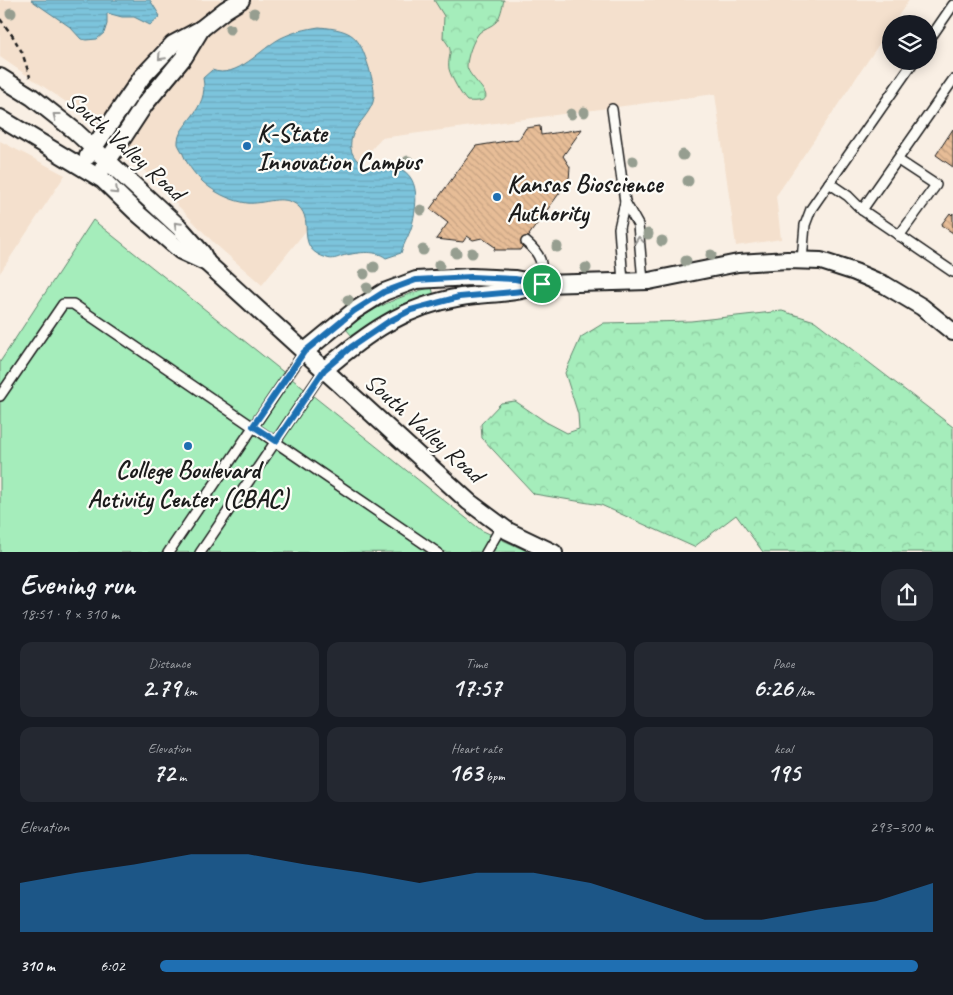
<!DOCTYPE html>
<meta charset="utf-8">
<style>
body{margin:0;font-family:Caveat,sans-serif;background:#242831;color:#f1f3f6;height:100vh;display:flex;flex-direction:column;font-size:19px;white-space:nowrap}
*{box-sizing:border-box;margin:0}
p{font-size:16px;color:#9ea1a6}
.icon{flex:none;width:28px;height:28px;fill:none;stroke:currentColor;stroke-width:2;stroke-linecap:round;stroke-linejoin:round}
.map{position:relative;height:552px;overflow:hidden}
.side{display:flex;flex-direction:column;background:#171b24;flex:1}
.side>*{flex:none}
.fabs{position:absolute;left:882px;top:15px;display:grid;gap:10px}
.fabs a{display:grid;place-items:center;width:55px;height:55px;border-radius:50%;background:#171b24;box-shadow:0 2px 12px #0003;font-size:25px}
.pin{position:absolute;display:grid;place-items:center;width:42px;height:42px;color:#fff;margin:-21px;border:2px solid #fff;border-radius:50%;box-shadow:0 1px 5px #0007}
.round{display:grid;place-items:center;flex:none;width:52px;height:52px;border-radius:20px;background:#242831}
.overview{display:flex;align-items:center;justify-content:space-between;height:85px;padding:0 20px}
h1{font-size:28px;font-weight:600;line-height:38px}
.metrics{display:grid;grid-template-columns:repeat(3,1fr);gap:8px;height:85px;padding:5px 20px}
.metrics div{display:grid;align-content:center;border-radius:12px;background:#242831;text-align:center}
.metrics b{font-size:25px;font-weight:600}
.metrics small{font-size:14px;font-weight:400}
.metrics p{font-size:14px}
.chart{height:140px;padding:10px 20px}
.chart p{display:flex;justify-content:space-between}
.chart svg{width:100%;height:90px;margin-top:5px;fill:#1f6fb2;opacity:.7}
ul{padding:0 20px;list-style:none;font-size:16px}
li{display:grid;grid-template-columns:80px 60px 1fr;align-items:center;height:38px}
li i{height:12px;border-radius:6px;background:#1f6fb2}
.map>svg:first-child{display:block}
.built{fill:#f4e0cd}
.grass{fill:url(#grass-tufts);stroke:#60846c}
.forest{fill:url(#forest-crowns);stroke:#60846c}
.pitch{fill:#a5edbb;stroke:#60846c}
.water{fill:url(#water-rules);stroke:#56818f}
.building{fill:url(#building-back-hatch);stroke:#1c1c1c}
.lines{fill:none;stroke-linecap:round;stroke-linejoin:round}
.service-casing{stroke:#1c1c1c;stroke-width:12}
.minor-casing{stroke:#1c1c1c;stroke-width:20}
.path{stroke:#1c1c1c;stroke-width:2.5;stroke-dasharray:5 4;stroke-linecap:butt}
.service{stroke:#fdfcf7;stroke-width:9}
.minor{stroke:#fdfcf7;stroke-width:16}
.tree{fill:#969e90}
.oneway{stroke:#989794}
.route-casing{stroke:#fff;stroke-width:10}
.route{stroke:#1f6fb2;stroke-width:6}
.poi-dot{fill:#1f6fb2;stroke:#fdfcf7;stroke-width:2}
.labels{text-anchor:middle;stroke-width:4.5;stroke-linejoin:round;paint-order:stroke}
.poi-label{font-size:25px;font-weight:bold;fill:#1c1c1c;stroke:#fdfcf7;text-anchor:start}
.street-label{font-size:25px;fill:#1c1c1c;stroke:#fdfcf7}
</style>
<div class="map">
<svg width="953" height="553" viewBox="0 0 953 553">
<defs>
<pattern id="grass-tufts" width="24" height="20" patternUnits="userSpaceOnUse" patternTransform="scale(1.25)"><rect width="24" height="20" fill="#a5edbb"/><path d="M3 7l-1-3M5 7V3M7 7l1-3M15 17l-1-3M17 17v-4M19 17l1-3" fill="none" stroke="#8dcba0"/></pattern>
<pattern id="forest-crowns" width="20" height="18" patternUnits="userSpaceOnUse" patternTransform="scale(1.25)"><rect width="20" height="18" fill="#a5edbb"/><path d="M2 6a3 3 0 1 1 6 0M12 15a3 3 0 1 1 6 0" fill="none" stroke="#8dcba0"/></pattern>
<pattern id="water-rules" width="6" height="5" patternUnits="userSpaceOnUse" patternTransform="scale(1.25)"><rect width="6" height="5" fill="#7cc4dc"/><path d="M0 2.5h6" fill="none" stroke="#6ba8bc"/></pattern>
<pattern id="building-back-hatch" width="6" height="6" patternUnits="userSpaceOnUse" patternTransform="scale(1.25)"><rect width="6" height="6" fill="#e7bd97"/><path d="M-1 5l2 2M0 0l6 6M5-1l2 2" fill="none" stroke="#c6a282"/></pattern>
</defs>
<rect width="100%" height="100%" fill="#f9efe4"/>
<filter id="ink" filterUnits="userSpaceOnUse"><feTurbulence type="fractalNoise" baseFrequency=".02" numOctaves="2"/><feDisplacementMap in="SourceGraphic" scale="10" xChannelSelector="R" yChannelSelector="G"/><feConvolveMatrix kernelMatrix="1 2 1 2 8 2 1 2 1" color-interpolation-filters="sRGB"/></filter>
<g filter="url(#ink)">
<g class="built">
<polygon points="0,0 909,0 776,196 781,239 736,246 715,94 381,138 262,285 214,243 128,154 94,121 0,57"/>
<polygon points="0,141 65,175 0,273"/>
</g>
<path class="grass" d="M432,287L434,297C404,305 378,317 352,336L346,329C371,308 400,296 432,287Z"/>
<g class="forest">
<path d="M434,0H504C502,7 501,16 496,22C491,27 484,28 479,33C473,40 467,57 467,66C468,80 509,104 467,101C461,95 451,77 449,69C447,53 456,53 443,38L444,16Z"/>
<polygon points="782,311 815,321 953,427 953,552 763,552 736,515 694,547 601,505 534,494 482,438 481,424 501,403 515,401 546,422 567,433 579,429 578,414 565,373 581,337 604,323 691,321"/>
</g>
<polygon class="pitch" points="93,220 481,530 529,552 0,553 0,362"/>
<g class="water">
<polygon points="31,0 150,0 160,16 150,25 134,17 122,17 107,13 107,24 104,33 97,39 86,40 81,39 70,27"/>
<path d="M319,27C354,30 359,36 369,68C372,79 376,90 373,102C368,118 348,130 351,149C352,157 363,168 372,169C381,170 389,165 398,168C420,176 417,203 413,221C411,233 404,242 401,253L386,258C375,249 355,253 342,256C337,258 332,260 327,258C293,248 316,222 298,206C283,193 264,205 247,203C219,199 193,179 183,154C182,151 179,147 178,144C176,124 210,111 203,78L212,70C237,80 261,48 281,38C293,32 306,29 319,27Z"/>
</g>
<g class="building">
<polygon points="540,126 541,135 582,129 563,156 570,167 569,180 529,235 530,235 520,250 494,250 495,247 482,238 473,240 467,236 463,242 436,239 448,223 430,209 476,146 519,139 526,128"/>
<polygon points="953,129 953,167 936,155"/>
<polygon points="950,213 952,215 953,213 953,233 941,225"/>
</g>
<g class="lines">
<g class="service-casing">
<g id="service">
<polyline points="929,40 953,5"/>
<polyline points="612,109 625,202 619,228 623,282"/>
<polyline points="898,160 936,185 899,236"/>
<polyline points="829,183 848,196 862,210 953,272"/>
<polyline points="625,202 638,225 643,281"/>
<polyline points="862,210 953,80"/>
<path d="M526,242C543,256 542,264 542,284"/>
<polyline points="802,260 805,225 811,209 914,61"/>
<polyline points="0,396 63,304 73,304 438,553"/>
<polyline points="168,553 304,352"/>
<polyline points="200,553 324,370"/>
<polyline points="486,553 501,527"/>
</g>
</g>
<g class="minor-casing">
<g id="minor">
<polyline points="0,77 32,97 75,131 179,227 202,253 207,263"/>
<polyline points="0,118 103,180 136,212 181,251 207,263 469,502 508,531 554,553"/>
<polyline points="88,156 142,77 173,44 201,29 225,10 241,0"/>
<polyline points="103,168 145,104 184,57 201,29"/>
<polyline points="304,352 354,311 384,292 416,280 471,277 515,279 542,284 649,281 738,263 787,260 821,261 855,272 885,285 922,307 953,332"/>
<path d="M324,370C366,334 404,306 461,297C488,293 514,294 540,285"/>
</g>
</g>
<polyline class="path" points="0,19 12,35 22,52 30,77"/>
<use href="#service" class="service"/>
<use href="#minor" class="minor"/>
</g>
<g class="tree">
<circle cx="11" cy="13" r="5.5"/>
<circle cx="254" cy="13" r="5.5"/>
<circle cx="230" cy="29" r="5.5"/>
<circle cx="584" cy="112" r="5.5"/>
<circle cx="571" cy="114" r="5.5"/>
<circle cx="683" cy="155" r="5.5"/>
<circle cx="408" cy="161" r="5.5"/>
<circle cx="633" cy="161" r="5.5"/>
<circle cx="688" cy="181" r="5.5"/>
<circle cx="636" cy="188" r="5.5"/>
<circle cx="421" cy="210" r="5.5"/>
<circle cx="648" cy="234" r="5.5"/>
<circle cx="662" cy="241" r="5.5"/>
<circle cx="557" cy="247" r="5.5"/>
<circle cx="423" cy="250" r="5.5"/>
<circle cx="456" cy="253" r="5.5"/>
<circle cx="472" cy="253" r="5.5"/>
<circle cx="711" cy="255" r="5.5"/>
<circle cx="686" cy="261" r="5.5"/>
<circle cx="439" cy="265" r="5.5"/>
<circle cx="374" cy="267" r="5.5"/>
<circle cx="586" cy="268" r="5.5"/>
<circle cx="364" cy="274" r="5.5"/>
<circle cx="367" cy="288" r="5.5"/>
<circle cx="348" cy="300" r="5.5"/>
</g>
<defs><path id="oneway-chevron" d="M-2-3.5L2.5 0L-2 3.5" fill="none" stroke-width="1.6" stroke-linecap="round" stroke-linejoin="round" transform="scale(1.25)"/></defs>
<g class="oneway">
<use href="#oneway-chevron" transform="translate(161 57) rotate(133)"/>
<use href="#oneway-chevron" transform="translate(56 116) rotate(-142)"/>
<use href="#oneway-chevron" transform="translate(115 191) rotate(44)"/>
<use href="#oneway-chevron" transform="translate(177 225) rotate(-135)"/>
<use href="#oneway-chevron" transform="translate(639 240) rotate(-95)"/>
</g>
</g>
<g class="lines" filter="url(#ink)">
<g class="route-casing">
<polygon id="route" points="471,277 515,279 542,284 523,291 459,297 411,310 388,322 351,347 324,370 276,441 253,426 304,352 354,311 384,292 416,280"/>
</g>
<use href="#route" class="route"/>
</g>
<g class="poi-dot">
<circle cx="247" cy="146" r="5"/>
<circle cx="497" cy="197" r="5"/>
<circle cx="188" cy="446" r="5"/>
</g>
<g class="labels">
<g class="poi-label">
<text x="257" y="141">K-State<tspan x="257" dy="29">Innovation Campus</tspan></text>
<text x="507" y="192">Kansas Bioscience<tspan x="507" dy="29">Authority</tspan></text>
<text x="188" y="478" text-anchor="middle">College Boulevard<tspan x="188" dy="29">Activity Center (CBAC)</tspan></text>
</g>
<g class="street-label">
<text transform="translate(126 145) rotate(42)" y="9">South Valley Road</text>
<text transform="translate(425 427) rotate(42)" y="9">South Valley Road</text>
</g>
</g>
</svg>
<div class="fabs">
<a><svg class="icon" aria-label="layers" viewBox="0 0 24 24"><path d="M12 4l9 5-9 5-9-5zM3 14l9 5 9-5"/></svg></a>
</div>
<div class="pin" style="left:542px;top:284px;background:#1e9e55"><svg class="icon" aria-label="arrive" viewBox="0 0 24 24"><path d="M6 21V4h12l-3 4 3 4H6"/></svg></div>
</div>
<section class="side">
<div class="overview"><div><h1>Evening run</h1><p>18:51 · 9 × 310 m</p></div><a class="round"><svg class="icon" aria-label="share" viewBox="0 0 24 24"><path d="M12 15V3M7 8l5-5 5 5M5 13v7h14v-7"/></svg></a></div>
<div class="metrics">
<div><p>Distance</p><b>2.79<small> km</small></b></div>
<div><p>Time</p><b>17:57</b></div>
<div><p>Pace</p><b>6:26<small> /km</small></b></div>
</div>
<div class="metrics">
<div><p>Elevation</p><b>72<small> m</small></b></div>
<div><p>Heart rate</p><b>163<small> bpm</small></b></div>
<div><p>kcal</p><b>195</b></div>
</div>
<div class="chart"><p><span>Elevation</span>293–300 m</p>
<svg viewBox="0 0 160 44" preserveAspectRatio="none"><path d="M0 44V20L10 15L20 11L30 6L40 6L50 11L60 15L70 20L80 15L90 15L100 20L110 29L120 38L130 38L140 33L150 29L160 20V44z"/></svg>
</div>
<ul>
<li><b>310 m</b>6:02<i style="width:98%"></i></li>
</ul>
</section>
